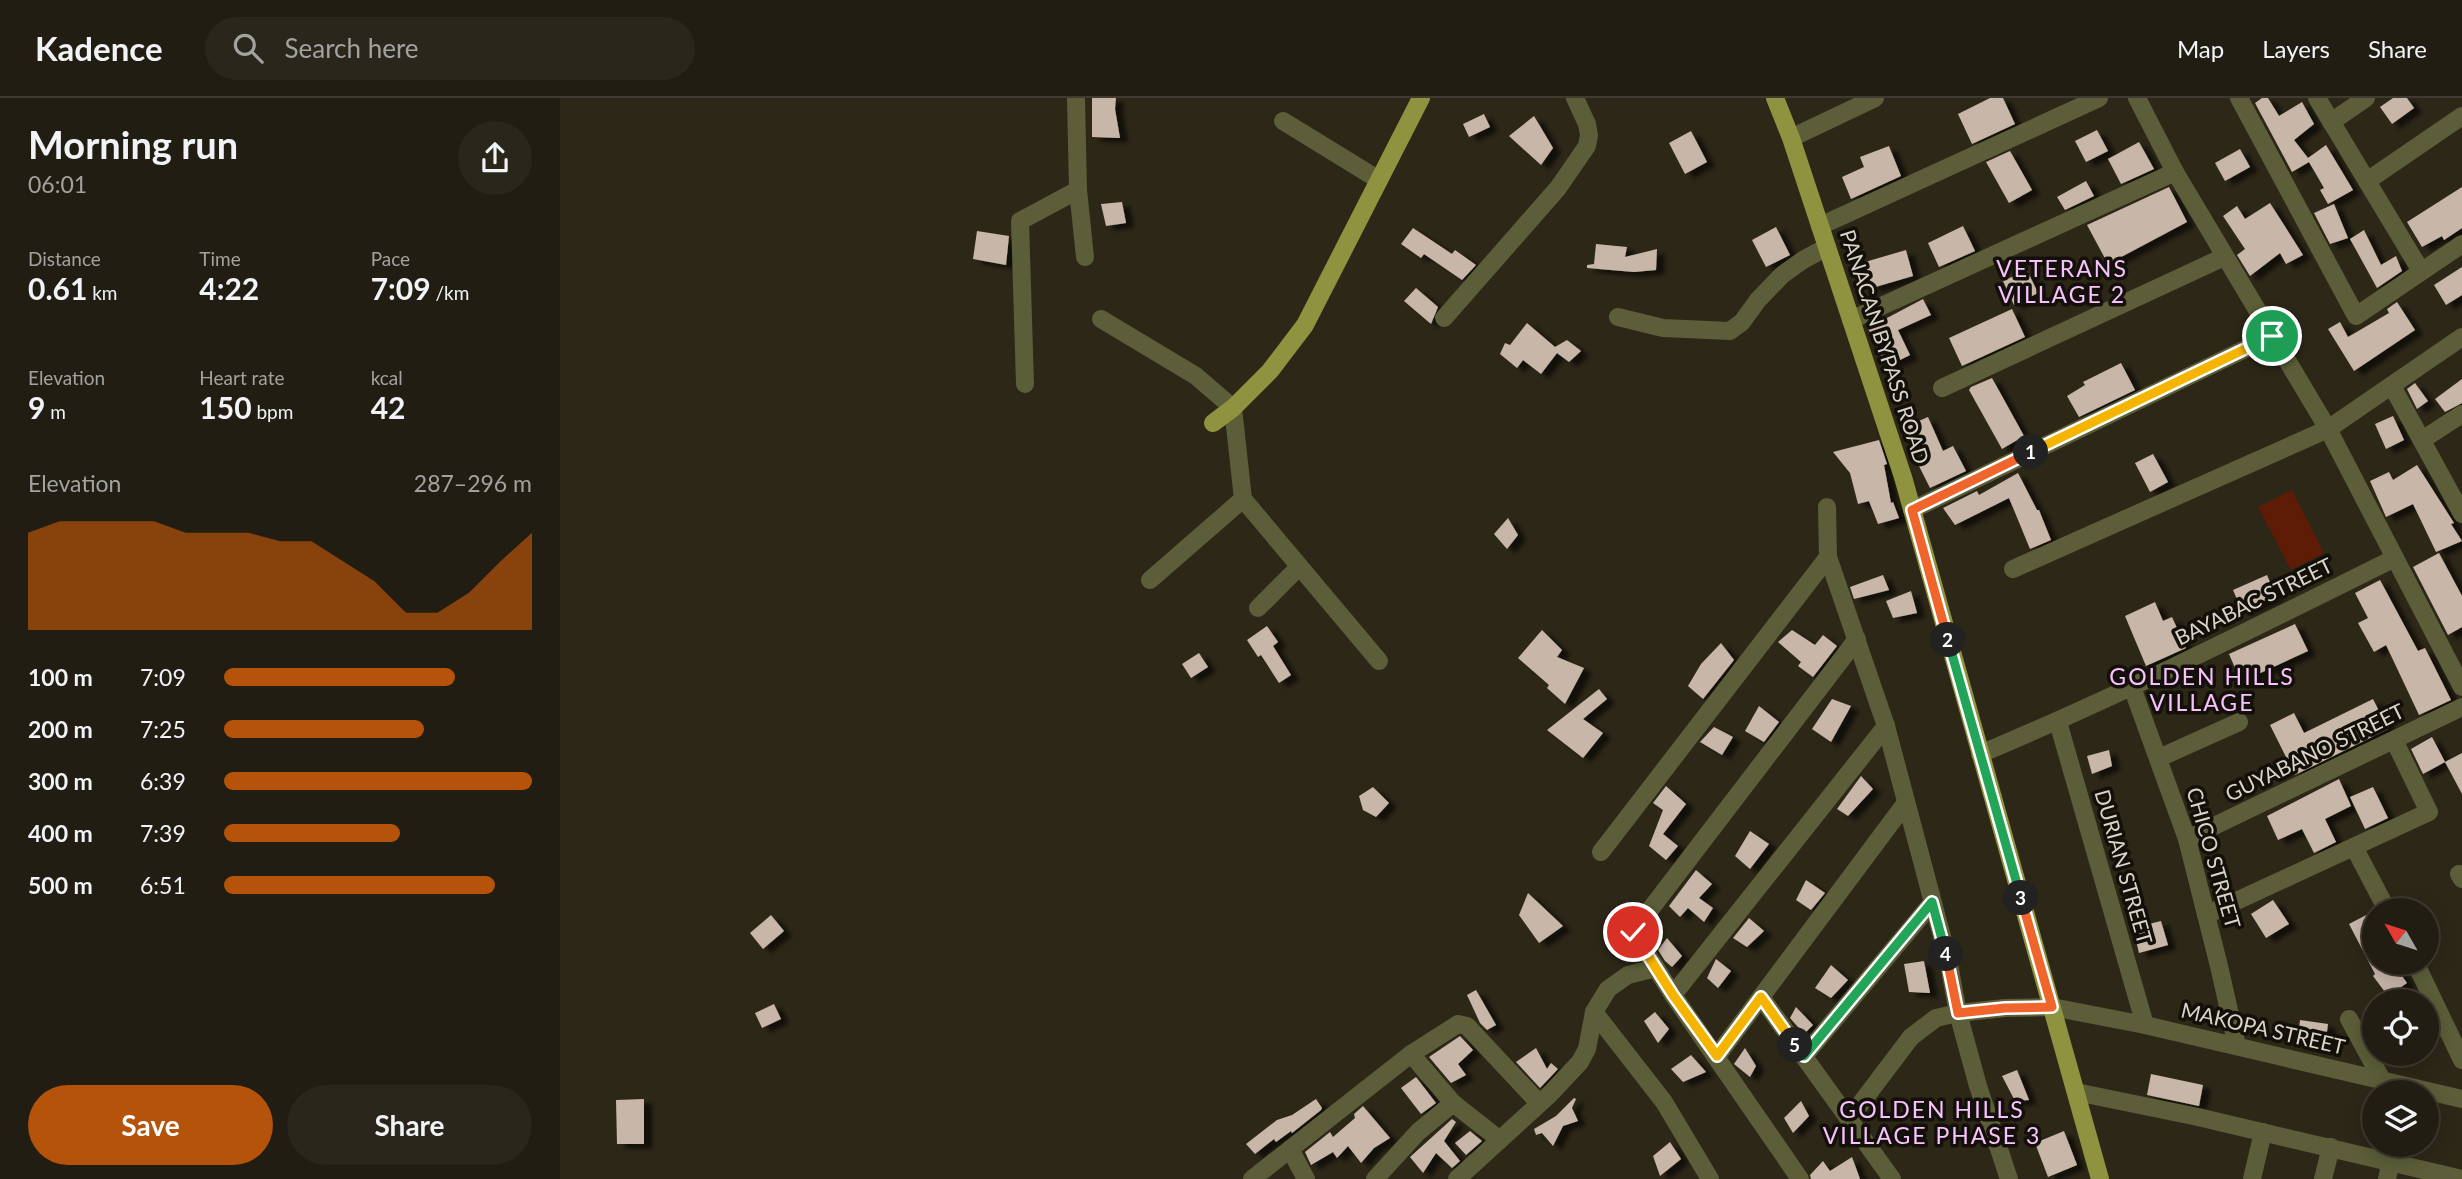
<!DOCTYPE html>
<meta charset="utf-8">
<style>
body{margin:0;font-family:Lato,sans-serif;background:#2a261b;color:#f1f3f6;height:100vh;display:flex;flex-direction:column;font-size:26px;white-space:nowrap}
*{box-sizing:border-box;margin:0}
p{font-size:23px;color:#a2a29f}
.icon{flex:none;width:38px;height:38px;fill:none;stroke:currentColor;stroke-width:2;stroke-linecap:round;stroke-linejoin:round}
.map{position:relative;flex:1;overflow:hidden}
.panel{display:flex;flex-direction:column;background:#221d12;width:560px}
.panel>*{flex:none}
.needle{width:46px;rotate:309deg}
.buttons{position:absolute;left:1802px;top:800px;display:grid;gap:14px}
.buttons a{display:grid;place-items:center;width:77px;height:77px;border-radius:50%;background:#221d12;box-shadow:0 4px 18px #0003,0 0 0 2px #3f3b32;font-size:35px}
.pin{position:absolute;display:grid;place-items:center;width:60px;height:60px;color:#fff;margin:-30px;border:4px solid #fff;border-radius:50%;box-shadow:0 2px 7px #0007}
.km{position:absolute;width:35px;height:35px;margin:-18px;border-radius:50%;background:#222;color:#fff;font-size:19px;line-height:35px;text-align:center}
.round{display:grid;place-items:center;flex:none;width:74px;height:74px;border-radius:37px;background:#2a261b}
.overview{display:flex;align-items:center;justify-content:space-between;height:119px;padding:0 28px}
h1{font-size:38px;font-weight:700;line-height:52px}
.metrics{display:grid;grid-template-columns:repeat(3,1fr);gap:10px;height:119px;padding:7px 28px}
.metrics div{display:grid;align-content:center}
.metrics b{font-size:30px;font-weight:700}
.metrics small{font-size:19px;font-weight:400}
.metrics p{font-size:19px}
.chart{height:196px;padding:14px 28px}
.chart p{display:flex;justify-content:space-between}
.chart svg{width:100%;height:126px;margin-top:7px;fill:#b45309;opacity:.7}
.button{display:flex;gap:14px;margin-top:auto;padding:14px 28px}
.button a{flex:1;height:80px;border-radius:42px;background:#b45309;color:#fff;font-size:28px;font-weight:700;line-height:80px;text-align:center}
.button a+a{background:#2a261b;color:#f1f3f6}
ul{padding:0 28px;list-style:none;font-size:23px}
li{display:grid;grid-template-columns:112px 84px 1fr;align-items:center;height:52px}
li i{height:18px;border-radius:9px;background:#b45309}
header{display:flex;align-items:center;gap:42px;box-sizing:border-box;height:98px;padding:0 35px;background:#221d12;border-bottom:2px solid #3f3b32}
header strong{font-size:33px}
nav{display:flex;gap:38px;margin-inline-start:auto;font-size:24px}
.search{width:490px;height:63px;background:#2a261b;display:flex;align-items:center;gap:18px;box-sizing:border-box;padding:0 24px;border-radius:38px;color:#a2a29f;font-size:26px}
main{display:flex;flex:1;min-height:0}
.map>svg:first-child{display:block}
.green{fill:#5e1c07}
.building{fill:#c8b7a9;filter:url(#shadow)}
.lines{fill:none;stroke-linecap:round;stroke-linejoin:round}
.minor{stroke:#5b5e38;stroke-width:18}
.major{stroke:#8f933f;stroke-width:18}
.split-1-casing{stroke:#fff;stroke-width:14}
.split-2-casing{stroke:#fff;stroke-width:14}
.split-3-casing{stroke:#fff;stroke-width:14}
.split-4-casing{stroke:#fff;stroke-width:14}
.split-5-casing{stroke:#fff;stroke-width:14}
.split-6-casing{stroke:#fff;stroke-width:14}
.split-1{stroke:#f5b400;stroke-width:9}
.split-2{stroke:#f0652b;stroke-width:9}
.split-3{stroke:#22a559;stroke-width:9}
.split-4{stroke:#f0652b;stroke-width:9}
.split-5{stroke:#22a559;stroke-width:9}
.split-6{stroke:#f5b400;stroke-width:9}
.labels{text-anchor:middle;stroke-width:7;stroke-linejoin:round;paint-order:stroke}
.street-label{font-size:21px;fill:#d9d5cb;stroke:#131009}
.neighbourhood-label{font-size:23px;letter-spacing:2px;fill:#f8c2fe;stroke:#131009}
</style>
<header>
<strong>Kadence</strong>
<div class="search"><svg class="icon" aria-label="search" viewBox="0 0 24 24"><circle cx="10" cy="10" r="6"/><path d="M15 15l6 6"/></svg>Search here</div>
<nav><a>Map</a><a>Layers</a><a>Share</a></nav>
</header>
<main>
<section class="panel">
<div class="overview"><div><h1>Morning run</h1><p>06:01</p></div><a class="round"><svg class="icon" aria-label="share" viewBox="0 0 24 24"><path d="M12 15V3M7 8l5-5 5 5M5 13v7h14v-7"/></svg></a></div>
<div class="metrics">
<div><p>Distance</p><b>0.61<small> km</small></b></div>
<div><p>Time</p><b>4:22</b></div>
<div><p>Pace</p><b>7:09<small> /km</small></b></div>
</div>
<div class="metrics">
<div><p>Elevation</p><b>9<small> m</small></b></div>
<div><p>Heart rate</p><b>150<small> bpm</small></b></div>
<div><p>kcal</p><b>42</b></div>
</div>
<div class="chart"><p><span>Elevation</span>287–296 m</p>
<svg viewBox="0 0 160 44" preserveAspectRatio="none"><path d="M0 44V10L10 6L20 6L30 6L40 6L50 10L60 10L70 10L80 13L90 13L100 20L110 27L120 38L130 38L140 31L150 20L160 10V44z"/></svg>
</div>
<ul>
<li><b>100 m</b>7:09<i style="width:75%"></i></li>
<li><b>200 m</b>7:25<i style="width:65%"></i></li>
<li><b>300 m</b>6:39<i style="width:100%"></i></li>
<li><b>400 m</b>7:39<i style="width:57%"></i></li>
<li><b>500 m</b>6:51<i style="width:88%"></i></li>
</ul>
<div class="button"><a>Save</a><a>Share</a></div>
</section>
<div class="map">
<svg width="1902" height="1081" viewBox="0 0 1902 1081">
<defs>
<filter id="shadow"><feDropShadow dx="8" dy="4.5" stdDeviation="2" flood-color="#0009"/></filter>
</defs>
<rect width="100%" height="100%" fill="#2d2718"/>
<polygon class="green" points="1732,392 1764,455 1731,472 1698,409"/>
<g class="building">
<polygon points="532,0 556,0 555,11 560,40 532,39"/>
<polygon points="1430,0 1443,0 1455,26 1412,46 1398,16"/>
<polygon points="1702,0 1708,0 1719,18 1742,4 1754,26 1734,42 1748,60 1766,47 1793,92 1768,106 1760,92 1764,90 1749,64 1732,74 1695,5"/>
<polygon points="1833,0 1847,0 1854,10 1832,26 1820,9"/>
<polygon points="924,16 930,29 909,39 903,26"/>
<polygon points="974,18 993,50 981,67 949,38"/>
<polygon points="1537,32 1548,53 1526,64 1515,43"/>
<polygon points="1131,33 1147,64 1125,76 1109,45"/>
<polygon points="1579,44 1594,71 1561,86 1548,61"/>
<polygon points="1329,48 1341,78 1291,101 1282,79 1304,69 1300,59"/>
<polygon points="1680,51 1690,69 1665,83 1655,65"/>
<polygon points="1450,53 1472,92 1449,105 1426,64"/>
<polygon points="1526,83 1534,98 1505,112 1497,99"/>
<polygon points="1609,89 1627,124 1548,166 1527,127"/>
<polygon points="1902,89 1902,130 1884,142 1882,138 1862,149 1847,124"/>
<polygon points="562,104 566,125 546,128 541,106"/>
<polygon points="1710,105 1743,157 1726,166 1720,155 1690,178 1677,157 1685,151 1663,118 1677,108 1685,121"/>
<polygon points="1774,106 1788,140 1770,146 1754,115"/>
<polygon points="1403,128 1415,153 1379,169 1368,145"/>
<polygon points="1216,129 1230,157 1206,169 1192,142"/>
<polygon points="853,130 892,156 895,152 916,167 902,182 864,156 861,160 841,146"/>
<polygon points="1804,132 1821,167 1836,158 1842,173 1817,190 1790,141"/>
<polygon points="417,133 449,138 446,167 413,161"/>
<polygon points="1036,146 1067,149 1065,159 1097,151 1096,172 1074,174 1027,170 1027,167 1034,166"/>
<polygon points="1346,152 1353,178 1312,190 1305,164"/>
<polygon points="1902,169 1902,197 1886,207 1874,187"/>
<polygon points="1467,172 1478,195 1454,207 1443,183"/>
<polygon points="856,190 878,209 871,226 844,203"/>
<polygon points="1363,201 1371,217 1338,232 1350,257 1326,269 1308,230"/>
<polygon points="1837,204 1855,232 1794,273 1768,231 1780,224 1788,239 1829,215 1827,211"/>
<polygon points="1452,211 1465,239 1402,268 1389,240"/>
<polygon points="967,225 995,249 1007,242 1021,253 1009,264 997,255 981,276 963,262 957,270 940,256 945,245 950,247"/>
<polygon points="1561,265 1575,292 1519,319 1507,298 1525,287 1523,284"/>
<polygon points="1432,280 1464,338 1442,351 1409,292 1411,289"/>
<polygon points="1902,281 1902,305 1885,314 1875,301"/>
<polygon points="1855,285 1868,303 1857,311 1847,291"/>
<polygon points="1833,318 1844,342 1826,351 1815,326"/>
<polygon points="1368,319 1383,353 1393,348 1406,373 1370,390 1358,366 1364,363 1347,328"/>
<polygon points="1319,342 1327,366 1324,367 1331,405 1333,404 1339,420 1318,426 1309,403 1298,406 1290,375 1273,354"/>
<polygon points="1593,356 1608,384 1590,394 1575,365"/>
<polygon points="1857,367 1894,425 1891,426 1902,443 1876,454 1853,406 1826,419 1810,383 1829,374 1833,382"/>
<polygon points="1458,375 1477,412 1479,412 1491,442 1470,451 1449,400 1395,427 1383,410 1417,393 1419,397"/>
<polygon points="948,420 958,437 947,451 934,436"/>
<polygon points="1879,455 1902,498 1902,529 1888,537 1853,469"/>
<polygon points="1323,477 1329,492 1294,501 1290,489"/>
<polygon points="1707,477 1716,498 1682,513 1673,492"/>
<polygon points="1820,482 1858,553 1865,550 1891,602 1859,617 1826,547 1814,554 1798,525 1808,520 1795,495"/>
<polygon points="1351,493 1357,515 1333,520 1326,503"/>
<polygon points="1595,504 1603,523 1612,519 1626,550 1586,568 1565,518"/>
<polygon points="1735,526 1748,553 1681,584 1669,556"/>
<polygon points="707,528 718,544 713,548 731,577 719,585 701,557 698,559 687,542"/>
<polygon points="982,532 1002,552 997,559 1024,570 1005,606 987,590 989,587 958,560"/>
<polygon points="1232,532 1255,547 1263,537 1277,548 1253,579 1238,568 1241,564 1218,544"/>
<polygon points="1161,545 1174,562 1143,601 1128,588 1141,566"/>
<polygon points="639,555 648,569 631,580 622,566"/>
<polygon points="1039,591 1047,601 1023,621 1043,635 1023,660 987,632"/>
<polygon points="1272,601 1291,608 1271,644 1252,631"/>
<polygon points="1813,601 1828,631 1735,677 1710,627 1734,615 1744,635"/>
<polygon points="1199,608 1219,624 1204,644 1185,633"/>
<polygon points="1154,629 1173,639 1162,657 1140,644"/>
<polygon points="1872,639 1885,664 1863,676 1851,651"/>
<polygon points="1549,652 1552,668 1532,676 1527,658"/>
<polygon points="1902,655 1902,696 1885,664"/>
<polygon points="1301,678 1313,691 1288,718 1277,711"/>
<polygon points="1779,681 1791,708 1765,721 1776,744 1754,755 1742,731 1718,742 1707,718"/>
<polygon points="1106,688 1126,706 1103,736 1118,748 1106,762 1089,748 1103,712 1093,705"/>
<polygon points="813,689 829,705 816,719 803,712 799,698"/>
<polygon points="1813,689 1828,720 1805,731 1790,699"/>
<polygon points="1190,733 1209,746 1190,771 1175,758"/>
<polygon points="1136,772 1152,786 1139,800 1153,810 1144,824 1128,810 1120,819 1109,808"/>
<polygon points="1246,782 1265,795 1251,812 1236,802"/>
<polygon points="968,795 1003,828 979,845 959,817"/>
<polygon points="1713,802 1729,826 1706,840 1691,816"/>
<polygon points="1814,813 1815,864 1832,864 1847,885 1828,898 1813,878 1815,876 1789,826"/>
<polygon points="211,817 224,833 203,851 190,835"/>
<polygon points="1189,820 1204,833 1187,849 1173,840"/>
<polygon points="1601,823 1608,847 1579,855 1573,830"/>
<polygon points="1107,840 1122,858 1112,869 1105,863 1098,852"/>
<polygon points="1156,861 1171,873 1158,890 1147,880"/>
<polygon points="1364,863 1370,895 1349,894 1344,866"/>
<polygon points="1271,867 1288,882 1271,900 1255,890"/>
<polygon points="916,892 936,927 927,932 920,925 907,897"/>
<polygon points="214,906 221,921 202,930 195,915"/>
<polygon points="1236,909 1253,927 1244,936 1230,920"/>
<polygon points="1095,914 1109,931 1098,945 1084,923"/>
<polygon points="1740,922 1768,926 1765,949 1737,945"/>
<polygon points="900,938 913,952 898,966 906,977 891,985 869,959"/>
<polygon points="976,950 987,971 991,965 998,971 980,990 956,964"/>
<polygon points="1185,950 1196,968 1190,979 1174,966"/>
<polygon points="1131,957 1146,974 1123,984 1111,971"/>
<polygon points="1457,972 1469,1002 1455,1003 1442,978"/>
<polygon points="1591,976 1643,987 1639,1008 1587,997"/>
<polygon points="856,979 876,1005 861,1016 841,990"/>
<polygon points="1014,1000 1016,1001 1012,1010 1018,1023 1003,1028 993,1048 982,1035 976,1037 974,1031 996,1018"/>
<polygon points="84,1001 84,1046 57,1046 56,1002"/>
<polygon points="756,1001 762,1010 761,1012 732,1035 731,1033 716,1044 714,1041 695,1056 686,1046 717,1022 732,1017"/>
<polygon points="1241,1003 1249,1018 1233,1035 1224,1020"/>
<polygon points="803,1008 830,1040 814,1050 801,1065 788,1048 777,1060 773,1054 751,1067 745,1054 770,1034 773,1039 795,1020 794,1016"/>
<polygon points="892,1021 896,1024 884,1043 900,1063 892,1070 876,1055 863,1075 850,1059"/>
<polygon points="910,1033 922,1043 906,1057 895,1045"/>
<polygon points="1504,1033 1517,1067 1488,1079 1475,1045"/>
<polygon points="1110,1044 1121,1061 1100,1078 1093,1058"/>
<polygon points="1292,1059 1300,1081 1251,1081 1250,1077 1263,1063 1270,1073"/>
</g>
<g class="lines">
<g class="minor">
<polyline points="516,0 518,92 525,159"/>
<polyline points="1577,0 1615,74 1768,331 1902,589"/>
<polyline points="1679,0 1796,218 1902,146"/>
<polyline points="1757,0 1861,173"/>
<polyline points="723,23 819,82"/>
<polyline points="1771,24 1806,0"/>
<polyline points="1231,40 1315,0"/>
<polyline points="1807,83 1902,18"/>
<polyline points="1260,128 1539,0"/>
<polyline points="1058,219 1103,230 1170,233 1182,224 1198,202 1222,177 1243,162 1267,149"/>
<polyline points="884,220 998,90 1027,48 1029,37 1027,26 1015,0"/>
<polyline points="541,221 636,278 673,310 683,401 819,563"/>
<polyline points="1291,222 1615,74"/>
<polyline points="465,286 460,123 518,92"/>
<polyline points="1832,288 1902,416"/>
<polyline points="1382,290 1664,159"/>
<polyline points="1862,342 1902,316"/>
<polyline points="1267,409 1268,459 1326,628 1388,861 1398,915 1418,988 1449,1081"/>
<polyline points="1352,412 1712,238"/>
<polyline points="1453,471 1768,331 1902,239"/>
<polyline points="590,482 683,401"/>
<polyline points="698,510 739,469"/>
<polyline points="1572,589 1627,741 1659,868 1677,948"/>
<polyline points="1498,624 1585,927"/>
<path d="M1420,656C1561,597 1698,528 1835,460"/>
<polyline points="1599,660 1679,624"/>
<polyline points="1627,741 1902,609"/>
<polyline points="1794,749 1827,812"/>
<polyline points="1041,754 1268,459"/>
<polyline points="1899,776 1902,781"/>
<polyline points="1646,817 1869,714 1834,642"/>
<polyline points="1855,864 1902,962"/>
<polyline points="1113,897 1326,628"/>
<polyline points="1201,899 1332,1081"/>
<polyline points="1034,914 1104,1004 1150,1081"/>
<polyline points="1789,921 1822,982"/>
<polyline points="851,956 893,1005 940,1042"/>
<polyline points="1157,958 1345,706"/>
<polyline points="1244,958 1372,805"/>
<polyline points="1516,994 1638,1019 1902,1081"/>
<polyline points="1289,1021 1351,939 1376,920 1398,915 1445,910 1492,909 1585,927 1902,1001"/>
<polyline points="730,1051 746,1081"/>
<polyline points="692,1081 851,956 898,926 907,928 979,1005"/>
<polyline points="815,1081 858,1034 893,1005"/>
<polyline points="897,1081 989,997 1020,964 1027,951 1034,914 1048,891 1068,877 1096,870"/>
<polyline points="1240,1081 1113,897 1073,834 1297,541"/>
<polyline points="1692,1081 1703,1034"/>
<polyline points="1763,1081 1771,1049"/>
<polyline points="1827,1081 1835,1046"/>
</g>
<g class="major">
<polyline points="1215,0 1231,40 1343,379 1540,1081"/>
<polyline points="653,325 673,310 710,273 745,227 861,0"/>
</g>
</g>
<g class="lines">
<g class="split-1-casing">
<polyline id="split-1" points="1471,354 1712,238"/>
</g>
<g class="split-2-casing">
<polyline id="split-2" points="1388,542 1352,412 1471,354"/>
</g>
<g class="split-3-casing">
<polyline id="split-3" points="1388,542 1461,800"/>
</g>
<g class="split-4-casing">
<polyline id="split-4" points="1386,856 1398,915 1445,910 1492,909 1461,800"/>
</g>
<g class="split-5-casing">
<polyline id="split-5" points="1235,947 1244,958 1372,804 1386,856"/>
</g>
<g class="split-6-casing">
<polyline id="split-6" points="1073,834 1113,897 1157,958 1201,899 1235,947"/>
</g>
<use href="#split-1" class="split-1"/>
<use href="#split-2" class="split-2"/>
<use href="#split-3" class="split-3"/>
<use href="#split-4" class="split-4"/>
<use href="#split-5" class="split-5"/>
<use href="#split-6" class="split-6"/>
</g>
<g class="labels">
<g class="street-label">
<text transform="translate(1324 249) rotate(72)" y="7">PANACAN BYPASS ROAD</text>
<text transform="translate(1694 504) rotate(-26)" y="7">BAYABAC STREET</text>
<text transform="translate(1755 655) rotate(-26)" y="7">GUYABANO STREET</text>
<text transform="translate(1653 760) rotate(74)" y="7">CHICO STREET</text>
<text transform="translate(1563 769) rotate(74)" y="7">DURIAN STREET</text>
<text transform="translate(1703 931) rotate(13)" y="7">MAKOPA STREET</text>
</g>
<g class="neighbourhood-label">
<text x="1502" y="179">VETERANS<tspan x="1502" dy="26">VILLAGE 2</tspan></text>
<text x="1642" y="587">GOLDEN HILLS<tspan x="1642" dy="26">VILLAGE</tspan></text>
<text x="1372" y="1020">GOLDEN HILLS<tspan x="1372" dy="26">VILLAGE PHASE 3</tspan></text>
</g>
</g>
</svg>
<div class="buttons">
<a><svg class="needle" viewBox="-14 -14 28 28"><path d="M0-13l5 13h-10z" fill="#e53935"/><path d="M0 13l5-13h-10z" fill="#a2a29f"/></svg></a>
<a><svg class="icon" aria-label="locate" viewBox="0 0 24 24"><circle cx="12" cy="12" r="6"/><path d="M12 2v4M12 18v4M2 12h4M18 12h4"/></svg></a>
<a><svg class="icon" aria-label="layers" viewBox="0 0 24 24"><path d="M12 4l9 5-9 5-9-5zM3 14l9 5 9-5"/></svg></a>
</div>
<div class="pin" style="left:1712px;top:238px;background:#1e9e55"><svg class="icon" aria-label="arrive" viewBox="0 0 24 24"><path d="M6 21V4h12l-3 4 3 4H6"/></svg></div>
<div class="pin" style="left:1073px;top:834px;background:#d93025"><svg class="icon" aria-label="check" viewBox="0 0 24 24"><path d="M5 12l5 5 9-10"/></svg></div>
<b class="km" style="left:1471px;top:354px">1</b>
<b class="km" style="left:1388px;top:542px">2</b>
<b class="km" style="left:1461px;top:800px">3</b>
<b class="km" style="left:1386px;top:856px">4</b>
<b class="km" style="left:1235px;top:947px">5</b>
</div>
</main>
